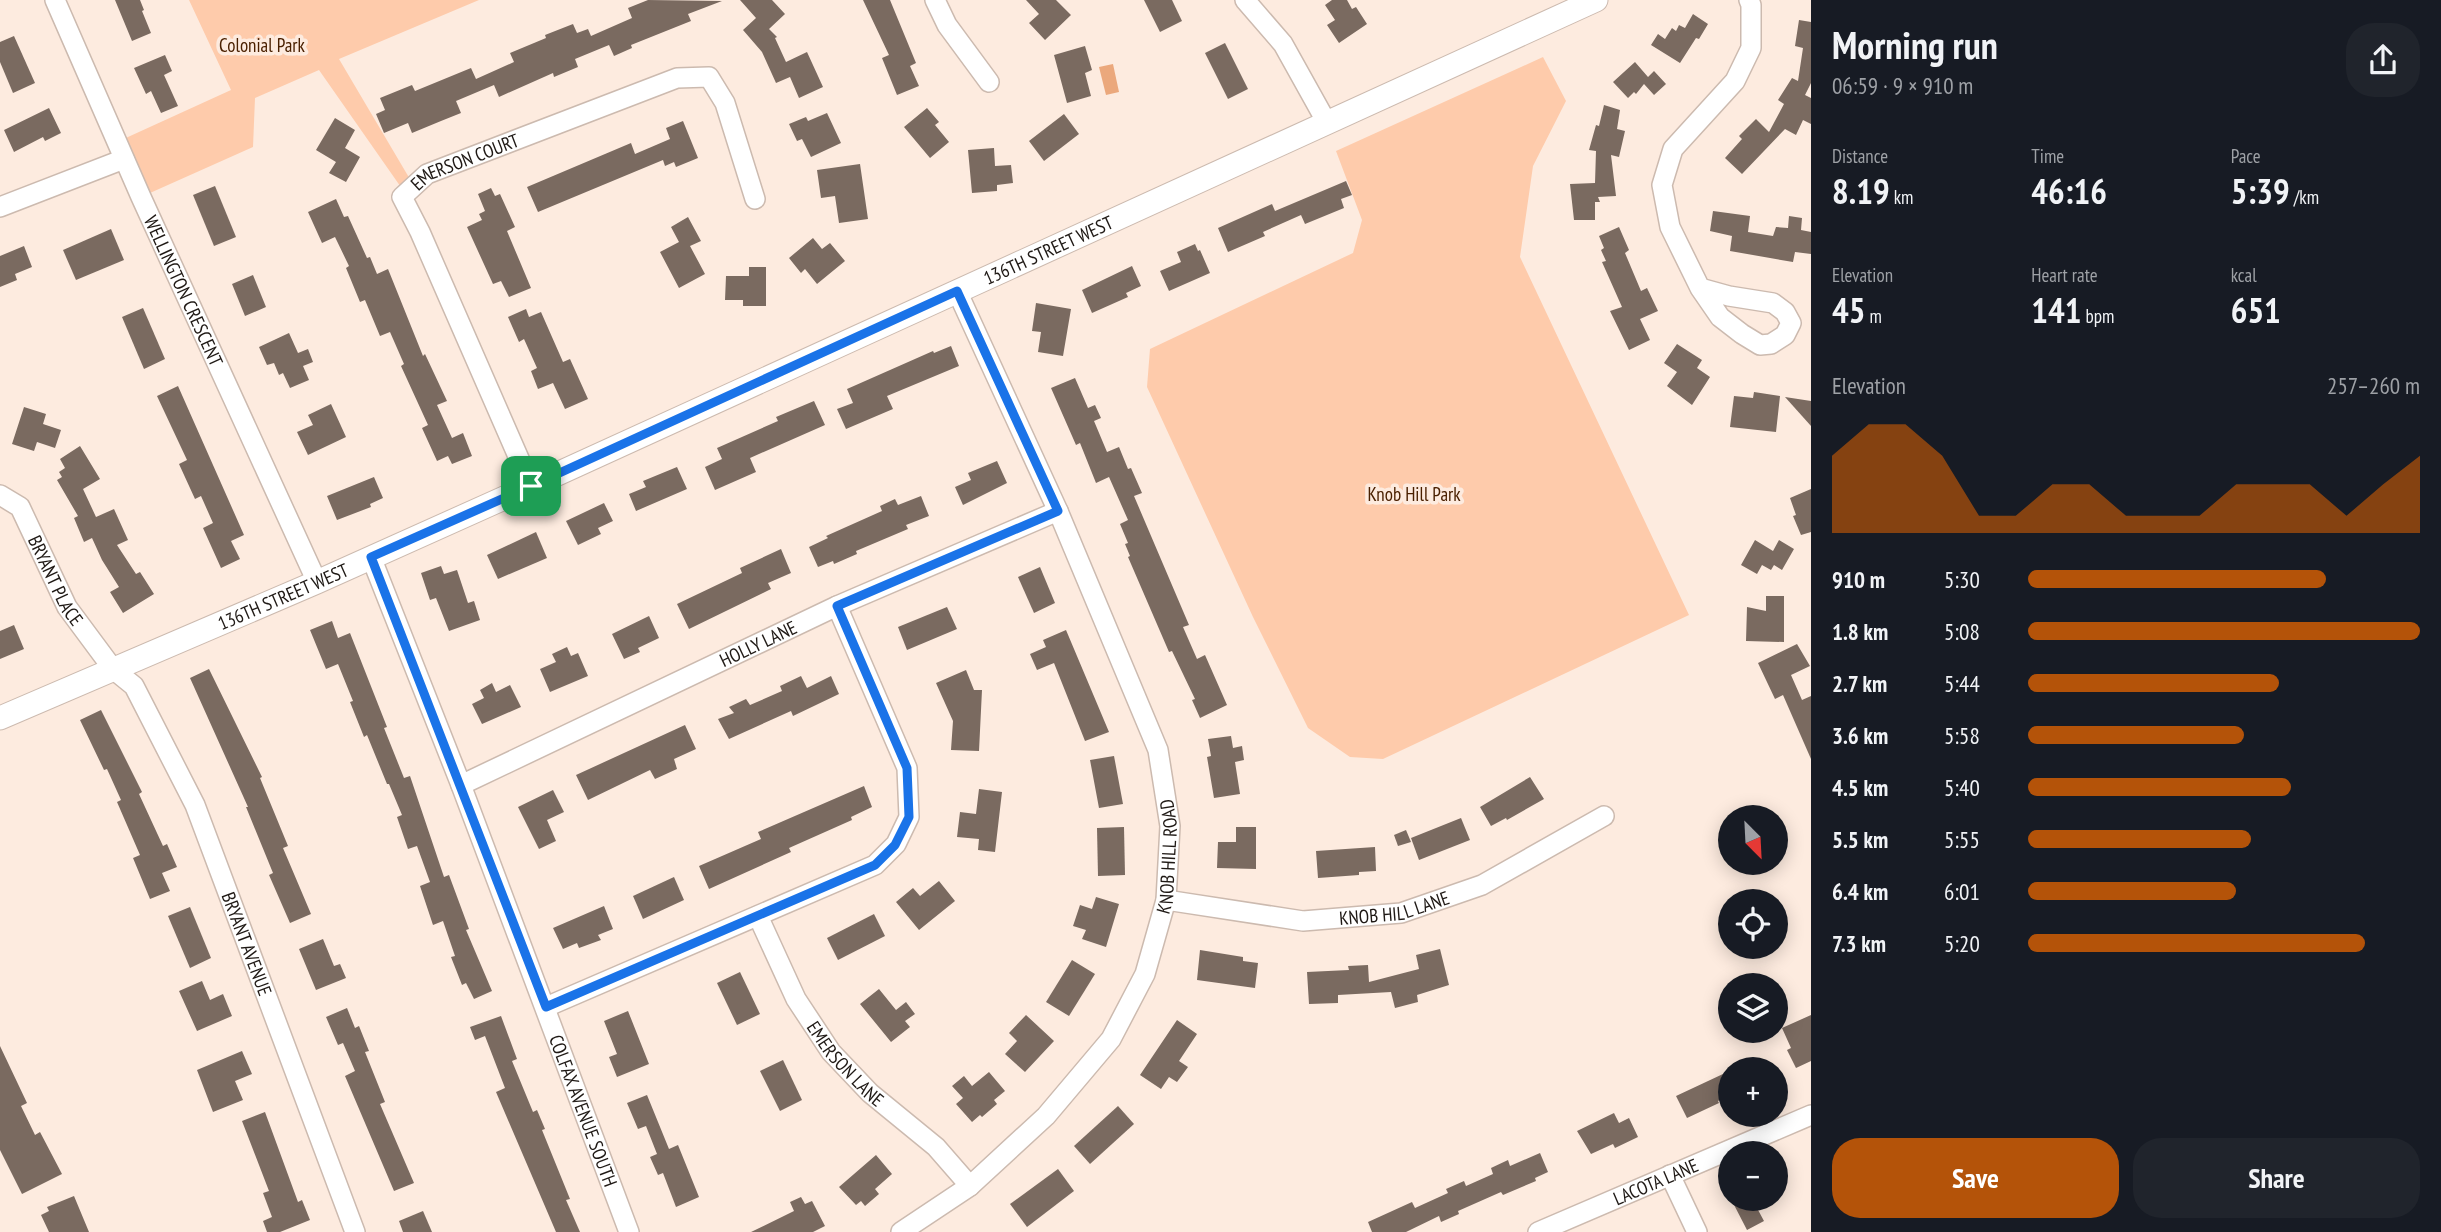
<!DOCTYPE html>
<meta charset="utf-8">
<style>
body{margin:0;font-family:"PT Sans Narrow",sans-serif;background:#20242c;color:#f1f3f6;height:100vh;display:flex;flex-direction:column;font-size:26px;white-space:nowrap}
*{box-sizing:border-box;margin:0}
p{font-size:23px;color:#9ea1a6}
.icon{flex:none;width:38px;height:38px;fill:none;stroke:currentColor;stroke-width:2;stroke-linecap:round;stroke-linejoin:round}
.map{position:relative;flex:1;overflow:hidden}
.details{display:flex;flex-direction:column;background:#171b24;width:630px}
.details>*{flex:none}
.needle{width:46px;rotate:156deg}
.tools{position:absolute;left:1718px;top:805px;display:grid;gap:14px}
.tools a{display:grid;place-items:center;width:70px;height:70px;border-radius:50%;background:#171b24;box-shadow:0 4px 18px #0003;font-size:35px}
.pin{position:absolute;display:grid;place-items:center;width:60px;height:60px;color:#fff;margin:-30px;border-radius:14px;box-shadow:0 4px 10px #0006}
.round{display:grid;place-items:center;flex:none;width:74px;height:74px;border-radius:28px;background:#20242c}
.summary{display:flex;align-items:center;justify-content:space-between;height:119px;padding:0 21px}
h1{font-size:38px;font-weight:800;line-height:52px}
.metrics{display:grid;grid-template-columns:repeat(3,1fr);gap:10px;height:119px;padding:7px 21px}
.metrics div{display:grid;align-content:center}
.metrics b{font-size:35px;font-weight:800}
.metrics small{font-size:19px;font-weight:400}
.metrics p{font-size:19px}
.chart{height:196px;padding:14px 21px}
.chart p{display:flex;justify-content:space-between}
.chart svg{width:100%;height:126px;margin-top:7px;fill:#b45309;opacity:.7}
.primary-button{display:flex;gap:14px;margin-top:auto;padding:14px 21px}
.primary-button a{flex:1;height:80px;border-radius:28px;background:#b45309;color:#fff;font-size:28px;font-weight:800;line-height:80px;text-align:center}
.primary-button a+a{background:#20242c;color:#f1f3f6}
ul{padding:0 21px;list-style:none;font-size:23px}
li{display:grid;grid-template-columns:112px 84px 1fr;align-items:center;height:52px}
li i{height:18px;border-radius:9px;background:#b45309}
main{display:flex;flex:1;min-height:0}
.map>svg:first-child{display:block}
.green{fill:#fecbab}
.water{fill:#eba87c}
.building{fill:#7a6a60}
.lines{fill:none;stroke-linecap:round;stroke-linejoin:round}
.minor-casing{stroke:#ccbaaf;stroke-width:22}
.tertiary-casing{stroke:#ccbaaf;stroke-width:25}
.minor{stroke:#fff;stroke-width:19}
.tertiary{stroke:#fff;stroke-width:23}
.route-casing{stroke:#fff;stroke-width:14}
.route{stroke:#1a73e8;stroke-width:9}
.labels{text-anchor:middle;stroke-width:7;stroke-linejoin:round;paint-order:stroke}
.park-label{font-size:19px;fill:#4a2000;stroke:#fdebdf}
.street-label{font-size:19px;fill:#1f1915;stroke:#fdebdf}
</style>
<main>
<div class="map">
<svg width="1811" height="1232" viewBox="0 0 1811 1232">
<rect width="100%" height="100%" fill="#fdebdf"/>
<g class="green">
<polygon points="189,0 479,0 339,59 414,186 405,193 319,70 255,98 253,147 141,197 117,142 231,90"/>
<polygon points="1543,57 1566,101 1533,166 1520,257 1689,615 1383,759 1350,757 1308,728 1253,617 1147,387 1150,349 1353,253 1362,220 1336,151"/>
</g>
<polygon class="water" points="1113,64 1119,92 1106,95 1099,67"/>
<g class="building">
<polygon points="115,0 140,0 144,10 142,11 151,33 132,41"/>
<polygon points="648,0 722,1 688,14 691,21 631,45 632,48 614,56 609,45 575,59 578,67 554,77 553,73 499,97 494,85 456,101 461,113 441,121 412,133 408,123 384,133 376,114 385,110 380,98 412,85 415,91 471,68 476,79 514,62 510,53 546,38 545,35 573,24 577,33 588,29 591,36 632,18 628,8"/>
<polygon points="740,0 772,0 785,14 769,29 777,37 775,38 786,62 807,52 823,87 799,98 790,77 776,83 762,52 743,30 756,18"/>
<polygon points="863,0 890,0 916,63 910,66 919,86 897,95 882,58 889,55"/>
<polygon points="1026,0 1056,0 1071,15 1045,40 1029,23 1039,14"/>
<polygon points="1144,0 1172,0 1182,21 1160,32"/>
<polygon points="1332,0 1347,0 1352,9 1356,7 1367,24 1339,43 1327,25 1335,20 1325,5"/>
<polygon points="1693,14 1708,24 1699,39 1696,38 1680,63 1651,45 1658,34 1665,39 1672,28 1676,31 1679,25 1685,28"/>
<polygon points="1799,20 1811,22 1811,83 1805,95 1811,98 1811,124 1803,120 1796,135 1785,129 1742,174 1725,158 1742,139 1739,136 1756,119 1769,132 1784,104 1778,100 1792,78 1798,81 1803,48 1795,46"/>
<polygon points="14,36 35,83 13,93 0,62 0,42"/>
<polygon points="1225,43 1248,89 1228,99 1205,53"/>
<polygon points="1085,46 1092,70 1085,73 1091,96 1067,103 1054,55"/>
<polygon points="165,55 172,71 164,75 178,106 161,113 151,91 146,94 134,68"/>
<polygon points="1635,62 1648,77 1654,71 1666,84 1654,95 1644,84 1636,94 1634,92 1628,98 1613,82"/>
<polygon points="1604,105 1620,110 1617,129 1625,131 1619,157 1611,155 1616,196 1598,197 1600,202 1595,202 1595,220 1574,220 1570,184 1595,183 1596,151 1589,150 1596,125 1599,126"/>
<polygon points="49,108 61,133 45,141 43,137 14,152 4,130"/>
<polygon points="927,108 939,122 935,125 949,142 930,158 904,127"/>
<polygon points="827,113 841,143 811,157 802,139 797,141 789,124 806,117 808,121"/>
<polygon points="1064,114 1079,134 1044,161 1029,141"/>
<polygon points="335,118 355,130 345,148 360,157 346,182 329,173 336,162 316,150"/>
<polygon points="683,121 698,158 676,167 674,162 665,166 663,160 538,212 527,187 631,143 635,154 670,139 666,128"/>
<polygon points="994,148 995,166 1011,165 1013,183 997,185 997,191 972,193 968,150"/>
<polygon points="860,164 868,219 839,223 835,196 821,198 817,170"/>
<polygon points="1346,181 1352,195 1341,199 1344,208 1305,224 1301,215 1263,232 1265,236 1228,252 1218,228 1272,204 1275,211"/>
<polygon points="215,186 236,237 214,246 193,195"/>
<polygon points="491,188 495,196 500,194 515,227 507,231 531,288 509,297 501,281 493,284 467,227 482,220 479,214 485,211 478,194"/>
<polygon points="336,199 344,217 348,216 367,258 370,257 377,274 388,269 423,356 425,354 447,401 437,405 452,438 463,433 472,456 452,464 448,456 437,461 422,428 428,425 401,366 404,364 390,332 380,336 365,300 360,302 346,268 349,266 335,237 322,243 308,212"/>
<polygon points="1713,211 1750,216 1748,232 1773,236 1776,227 1788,228 1789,216 1802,218 1801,230 1811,232 1811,254 1795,252 1793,262 1730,251 1732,236 1710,231"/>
<polygon points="688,217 701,241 690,246 705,274 679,288 660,252 679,242 671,227"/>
<polygon points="1619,227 1629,250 1625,253 1641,291 1647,288 1658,311 1640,319 1650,340 1629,350 1610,311 1622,307 1602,262 1606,261 1601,250 1604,248 1599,236"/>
<polygon points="111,229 124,260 76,280 63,250"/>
<polygon points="813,238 822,249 830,243 845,261 817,284 805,269 801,273 789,258"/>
<polygon points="1195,244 1198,251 1200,250 1210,273 1169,291 1160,271 1181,262 1177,252"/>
<polygon points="24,246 32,267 15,274 17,280 0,287 0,256"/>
<polygon points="1132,266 1141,286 1126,293 1128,297 1092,313 1082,290"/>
<polygon points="749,267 766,267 766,306 743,306 743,300 725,300 726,276 749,276"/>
<polygon points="253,275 266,307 245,316 232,284"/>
<polygon points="1036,303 1071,309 1063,356 1038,352 1041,332 1032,331"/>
<polygon points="143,308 165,359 144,369 122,317"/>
<polygon points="526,309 529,317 541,312 563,362 570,359 588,399 565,409 553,383 538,389 531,371 537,368 524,339 519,342 508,317"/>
<polygon points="289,333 298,353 308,349 313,362 303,366 309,380 290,388 283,373 279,375 274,363 267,365 259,347"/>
<polygon points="1677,344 1702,360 1697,368 1710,377 1692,405 1667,386 1677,372 1664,363"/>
<polygon points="951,346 959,366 887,396 893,409 846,429 837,409 853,403 847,389 933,351 934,353"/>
<polygon points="1075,378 1088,408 1095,405 1101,418 1094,421 1107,452 1119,447 1128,469 1131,468 1142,493 1134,496 1189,625 1183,627 1197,659 1205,655 1227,705 1200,718 1192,700 1195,699 1172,651 1169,652 1128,557 1130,556 1125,544 1128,543 1120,524 1128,520 1109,477 1096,483 1080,443 1076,445 1051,388"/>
<polygon points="178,386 244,535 231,541 240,559 221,568 203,528 213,523 201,496 195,499 179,464 187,460 157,396"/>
<polygon points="1754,392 1780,396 1776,432 1730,427 1734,396 1753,398"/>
<polygon points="1785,397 1811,401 1811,426"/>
<polygon points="814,401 825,425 750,458 756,472 715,490 705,467 722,459 717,448 778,421 776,417"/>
<polygon points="331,404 346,437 308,455 297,432 313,425 308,415"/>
<polygon points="24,407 46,414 43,424 61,430 55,448 37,442 34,451 12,444"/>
<polygon points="80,446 100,479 83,489 96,517 114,509 128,540 117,545 136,574 140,572 154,594 123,613 110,592 119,587 102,560 92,538 84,542 74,518 78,516 57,480 62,477 59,472 65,468 60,459"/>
<polygon points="997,461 1007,483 963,505 955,487 971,480 968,473"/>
<polygon points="677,467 687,489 636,511 629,494 646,487 643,481"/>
<polygon points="374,477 383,498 370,504 371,507 337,520 327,496"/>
<polygon points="1811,489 1811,532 1801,535 1793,516 1796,515 1790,498"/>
<polygon points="921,496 929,516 906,525 908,529 856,551 857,554 834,564 833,561 818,567 809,547 828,538 826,536 882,511 880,506 895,499 898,505"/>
<polygon points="604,503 613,521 598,528 601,534 578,545 566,521"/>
<polygon points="536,532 547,558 498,579 487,555"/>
<polygon points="1755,540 1773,551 1779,540 1794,549 1782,570 1774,565 1771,570 1762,565 1757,574 1741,565"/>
<polygon points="781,549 791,573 768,583 771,589 689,629 677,604 742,573 740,568"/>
<polygon points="441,566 444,574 457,570 468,603 474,601 480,620 449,631 436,598 430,600 421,573"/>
<polygon points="1040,567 1055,603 1034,613 1018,577"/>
<polygon points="1766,596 1784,596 1784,642 1746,641 1747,607 1766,611"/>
<polygon points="947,607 957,629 907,650 898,627"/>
<polygon points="649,616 659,638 638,648 640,652 624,659 612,634"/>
<polygon points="332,621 338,638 350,633 387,727 384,728 404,778 410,776 444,877 449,875 469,929 466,930 492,991 474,999 466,983 462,985 451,957 455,956 443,921 433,925 420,886 430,882 417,846 408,849 397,817 402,815 389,784 387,784 367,735 364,737 350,702 353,701 338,664 326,669 310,630"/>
<polygon points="14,625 24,649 0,659 0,631"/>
<polygon points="1066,630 1109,732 1085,741 1054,663 1037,670 1030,654 1046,647 1043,640"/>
<polygon points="1797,644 1810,666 1791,675 1802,700 1811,696 1811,759 1783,695 1775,699 1758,663"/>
<polygon points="567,647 571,656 578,653 588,676 550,692 540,669 556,662 552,654"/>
<polygon points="209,669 262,777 260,778 288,846 283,848 311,914 290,923 269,875 273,873 246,807 248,807 190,678"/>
<polygon points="966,670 974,690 982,690 979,751 951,750 953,721 936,683"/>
<polygon points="801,676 807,688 831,676 839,694 793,716 791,711 729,739 718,719 734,713 729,707 746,699 750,705 782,691 780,686"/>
<polygon points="492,683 496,692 510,685 521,707 482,724 472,704 484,698 480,690"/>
<polygon points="101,710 142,792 139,794 163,846 167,844 177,867 162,873 170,891 150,899 133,858 140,855 117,802 121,800 107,769 104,770 80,720"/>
<polygon points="685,725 696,749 674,759 677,769 655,779 650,770 588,800 576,775"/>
<polygon points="1231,736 1233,748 1242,746 1244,760 1235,762 1240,794 1214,798 1207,757 1211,756 1208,739"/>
<polygon points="1114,756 1123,804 1099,808 1090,760"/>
<polygon points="1530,777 1544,799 1507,820 1506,818 1491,826 1480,807"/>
<polygon points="864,786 872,807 851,817 852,820 789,848 791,852 709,889 699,866 761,839 758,832"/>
<polygon points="979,789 1002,792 995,852 978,850 979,839 957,837 960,812 976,814"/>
<polygon points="553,790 564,812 547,820 556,841 539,849 518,807"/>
<polygon points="1461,818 1470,840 1419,860 1411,838"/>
<polygon points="1124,827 1125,875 1098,876 1097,828"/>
<polygon points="1236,827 1256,827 1256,869 1217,868 1218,842 1236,842"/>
<polygon points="1406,830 1411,842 1398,846 1394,835"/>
<polygon points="1375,847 1376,871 1359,872 1359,875 1318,878 1316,851"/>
<polygon points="674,877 684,900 643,919 633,896"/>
<polygon points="939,881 955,901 919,930 896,902 913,888 920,896"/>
<polygon points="1096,897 1119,904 1106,947 1082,939 1086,930 1073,926 1080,905 1092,909"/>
<polygon points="604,906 613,929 598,935 601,940 579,948 577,943 563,949 553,928"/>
<polygon points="190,907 211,958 190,968 168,916"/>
<polygon points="874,914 885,936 838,960 827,938"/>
<polygon points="323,939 334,966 340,964 346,978 316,990 299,949"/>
<polygon points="1440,949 1449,985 1417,995 1418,1002 1395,1008 1391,992 1338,995 1338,1003 1309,1004 1307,972 1349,970 1348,966 1368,965 1369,982 1419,969 1416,955"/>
<polygon points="1200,950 1243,957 1243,961 1258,963 1255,988 1197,980"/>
<polygon points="1072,960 1095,974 1069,1016 1046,1002"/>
<polygon points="740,972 760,1014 737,1025 717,983"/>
<polygon points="202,981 210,1000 223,994 232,1016 197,1031 179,991"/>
<polygon points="879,989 896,1010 906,1002 915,1014 905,1021 910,1027 891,1042 860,1004"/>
<polygon points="347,1008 355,1028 359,1026 369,1051 365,1052 385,1102 380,1104 414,1183 394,1191 345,1076 355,1071 343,1043 338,1045 326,1017"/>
<polygon points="628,1011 649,1064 617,1077 609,1057 617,1054 604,1021"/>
<polygon points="1026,1015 1054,1041 1025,1072 1005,1054 1017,1041 1009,1033"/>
<polygon points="1811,1015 1811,1061 1796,1068 1787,1050 1791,1048 1782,1028"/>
<polygon points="501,1016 517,1059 512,1061 533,1112 537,1110 545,1129 542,1130 570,1199 566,1200 580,1232 556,1232 496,1092 505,1088 485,1036 475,1040 470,1027"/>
<polygon points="1177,1020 1197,1034 1179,1061 1188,1067 1177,1082 1169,1077 1161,1089 1140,1075"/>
<polygon points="0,1046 27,1103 21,1106 35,1135 40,1132 62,1174 22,1194 0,1150"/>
<polygon points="242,1051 252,1074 235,1081 243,1100 213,1112 197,1070"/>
<polygon points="783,1060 802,1100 780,1111 760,1071"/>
<polygon points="989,1072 1005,1091 994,1100 997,1104 982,1117 980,1115 972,1122 956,1104 963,1098 952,1086 964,1076 972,1086"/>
<polygon points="1723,1074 1731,1095 1718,1101 1719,1103 1687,1118 1676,1096"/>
<polygon points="647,1095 669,1149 678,1145 699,1197 676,1207 663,1173 658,1175 650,1157 657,1154 646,1126 638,1129 627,1103"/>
<polygon points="1118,1106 1134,1124 1090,1164 1074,1146"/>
<polygon points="265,1112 298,1202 302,1200 310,1220 280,1232 267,1232 263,1221 272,1217 263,1193 269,1191 242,1121"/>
<polygon points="1614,1113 1619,1123 1629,1118 1638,1137 1615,1148 1613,1144 1591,1154 1577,1131"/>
<polygon points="1540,1153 1548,1172 1535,1178 1536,1181 1503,1195 1501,1192 1458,1211 1459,1214 1441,1222 1439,1216 1406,1232 1372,1232 1368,1222 1412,1202 1415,1208 1448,1193 1446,1189 1464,1181 1466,1186 1493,1174 1491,1168 1508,1160 1510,1166"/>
<polygon points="876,1155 892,1174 875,1189 879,1194 865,1206 861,1201 856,1205 839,1187"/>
<polygon points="1058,1169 1074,1191 1027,1227 1010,1204"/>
<polygon points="74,1196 89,1232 49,1232 41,1215 49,1211 47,1207"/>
<polygon points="801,1197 805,1204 812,1201 825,1226 813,1232 751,1232 794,1211 790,1202"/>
<polygon points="1731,1199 1776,1199 1757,1208 1764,1221 1747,1230"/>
<polygon points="423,1211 432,1232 403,1232 399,1221"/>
</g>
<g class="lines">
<g class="minor-casing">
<g id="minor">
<path id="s1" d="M55,0L141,197L317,582"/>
<polyline points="935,0 947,25 989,82"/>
<polyline points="1245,0 1283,44 1327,123"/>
<polyline points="0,207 124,159"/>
<polyline points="1700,288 1729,296 1773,303 1785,312 1791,323 1785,335 1771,344 1760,345 1742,334 1720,317 1700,288 1670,227 1662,185 1673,149 1735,81 1751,48 1751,5 1749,0"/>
<path id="s2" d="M531,486L420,232L402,197L427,174L677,78L709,77L725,103L755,199"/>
<path id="s3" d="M0,495L20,507L67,607L113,669L134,686L195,805L355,1232"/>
<path id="s4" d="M371,557L461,785L629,1232"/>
<path id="s5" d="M461,785L837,606L1058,511"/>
<path id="s6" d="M1166,900L1303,921L1401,913L1482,885L1604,816"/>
<path id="s7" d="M758,916L796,999L831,1052L870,1093L936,1147L970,1186"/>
<polyline points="546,1007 875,865 896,844 909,817 907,768 837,606"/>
<polyline points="1670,1175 1697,1232"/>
<path id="s8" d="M901,1232L970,1186L1046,1116L1111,1039L1145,974L1166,900L1170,826L1158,750L1058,511L957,291"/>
<path id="s9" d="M1538,1232L1811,1115"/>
</g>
</g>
<g class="tertiary-casing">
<g id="tertiary">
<path id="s10" d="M0,718L317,582L531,486L1596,0"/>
</g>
</g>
<use href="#minor" class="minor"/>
<use href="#tertiary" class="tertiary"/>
</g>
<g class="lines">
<g class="route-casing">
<polygon id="route" points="957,291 1058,511 837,606 907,768 909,817 895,845 875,865 546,1007 371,557 531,486"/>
</g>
<use href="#route" class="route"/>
</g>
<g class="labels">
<g class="park-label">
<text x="262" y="52">Colonial Park</text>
<text x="1414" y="501">Knob Hill Park</text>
</g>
<g class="street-label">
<text dy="7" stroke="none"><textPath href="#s2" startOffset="390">EMERSON COURT</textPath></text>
<text dy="7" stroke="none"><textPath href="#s10" startOffset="1148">136TH STREET WEST</textPath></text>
<text dy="7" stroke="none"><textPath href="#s1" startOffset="318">WELLINGTON CRESCENT</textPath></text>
<text dy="7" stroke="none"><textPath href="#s3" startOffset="105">BRYANT PLACE</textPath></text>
<text dy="7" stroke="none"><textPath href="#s10" startOffset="308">136TH STREET WEST</textPath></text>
<text dy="7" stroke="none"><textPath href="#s5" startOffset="329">HOLLY LANE</textPath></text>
<text dy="7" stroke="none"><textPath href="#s8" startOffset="481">KNOB HILL ROAD</textPath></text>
<text dy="7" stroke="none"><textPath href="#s6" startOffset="231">KNOB HILL LANE</textPath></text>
<text dy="7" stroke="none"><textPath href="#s3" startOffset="520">BRYANT AVENUE</textPath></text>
<text dy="7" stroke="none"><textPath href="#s7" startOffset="173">EMERSON LANE</textPath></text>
<text dy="7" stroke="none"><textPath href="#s4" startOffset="593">COLFAX AVENUE SOUTH</textPath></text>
<text dy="7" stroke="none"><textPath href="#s9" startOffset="128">LACOTA LANE</textPath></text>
</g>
</g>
</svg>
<div class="tools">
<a><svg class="needle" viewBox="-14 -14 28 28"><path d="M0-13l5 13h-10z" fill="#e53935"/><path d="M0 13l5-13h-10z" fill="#9ea1a6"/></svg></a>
<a><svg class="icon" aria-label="locate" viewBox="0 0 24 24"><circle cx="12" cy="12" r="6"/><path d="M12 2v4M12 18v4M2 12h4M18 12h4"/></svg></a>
<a><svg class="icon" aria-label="layers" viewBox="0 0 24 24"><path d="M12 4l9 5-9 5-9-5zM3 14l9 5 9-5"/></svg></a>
<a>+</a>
<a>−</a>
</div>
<div class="pin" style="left:531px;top:486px;background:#1e9e55"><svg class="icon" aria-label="arrive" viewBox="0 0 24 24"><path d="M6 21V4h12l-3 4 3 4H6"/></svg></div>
</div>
<section class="details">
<div class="summary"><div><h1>Morning run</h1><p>06:59 · 9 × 910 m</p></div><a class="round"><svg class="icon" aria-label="share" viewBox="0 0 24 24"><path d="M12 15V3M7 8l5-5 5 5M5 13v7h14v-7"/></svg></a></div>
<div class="metrics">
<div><p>Distance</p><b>8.19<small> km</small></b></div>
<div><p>Time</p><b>46:16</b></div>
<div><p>Pace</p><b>5:39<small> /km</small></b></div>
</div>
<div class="metrics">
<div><p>Elevation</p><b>45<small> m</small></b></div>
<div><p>Heart rate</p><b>141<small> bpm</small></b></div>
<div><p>kcal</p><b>651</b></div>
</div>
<div class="chart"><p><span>Elevation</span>257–260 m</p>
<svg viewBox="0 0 160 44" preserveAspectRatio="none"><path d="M0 44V17L10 6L20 6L30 17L40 38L50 38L60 27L70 27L80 38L90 38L100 38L110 27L120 27L130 27L140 38L150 27L160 17V44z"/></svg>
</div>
<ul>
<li><b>910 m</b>5:30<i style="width:76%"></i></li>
<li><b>1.8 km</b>5:08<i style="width:100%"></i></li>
<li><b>2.7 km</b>5:44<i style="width:64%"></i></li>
<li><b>3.6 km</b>5:58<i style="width:55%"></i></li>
<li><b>4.5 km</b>5:40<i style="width:67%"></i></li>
<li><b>5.5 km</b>5:55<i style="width:57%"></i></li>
<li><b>6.4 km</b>6:01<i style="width:53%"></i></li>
<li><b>7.3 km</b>5:20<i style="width:86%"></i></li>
</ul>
<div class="primary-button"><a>Save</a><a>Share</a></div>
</section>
</main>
